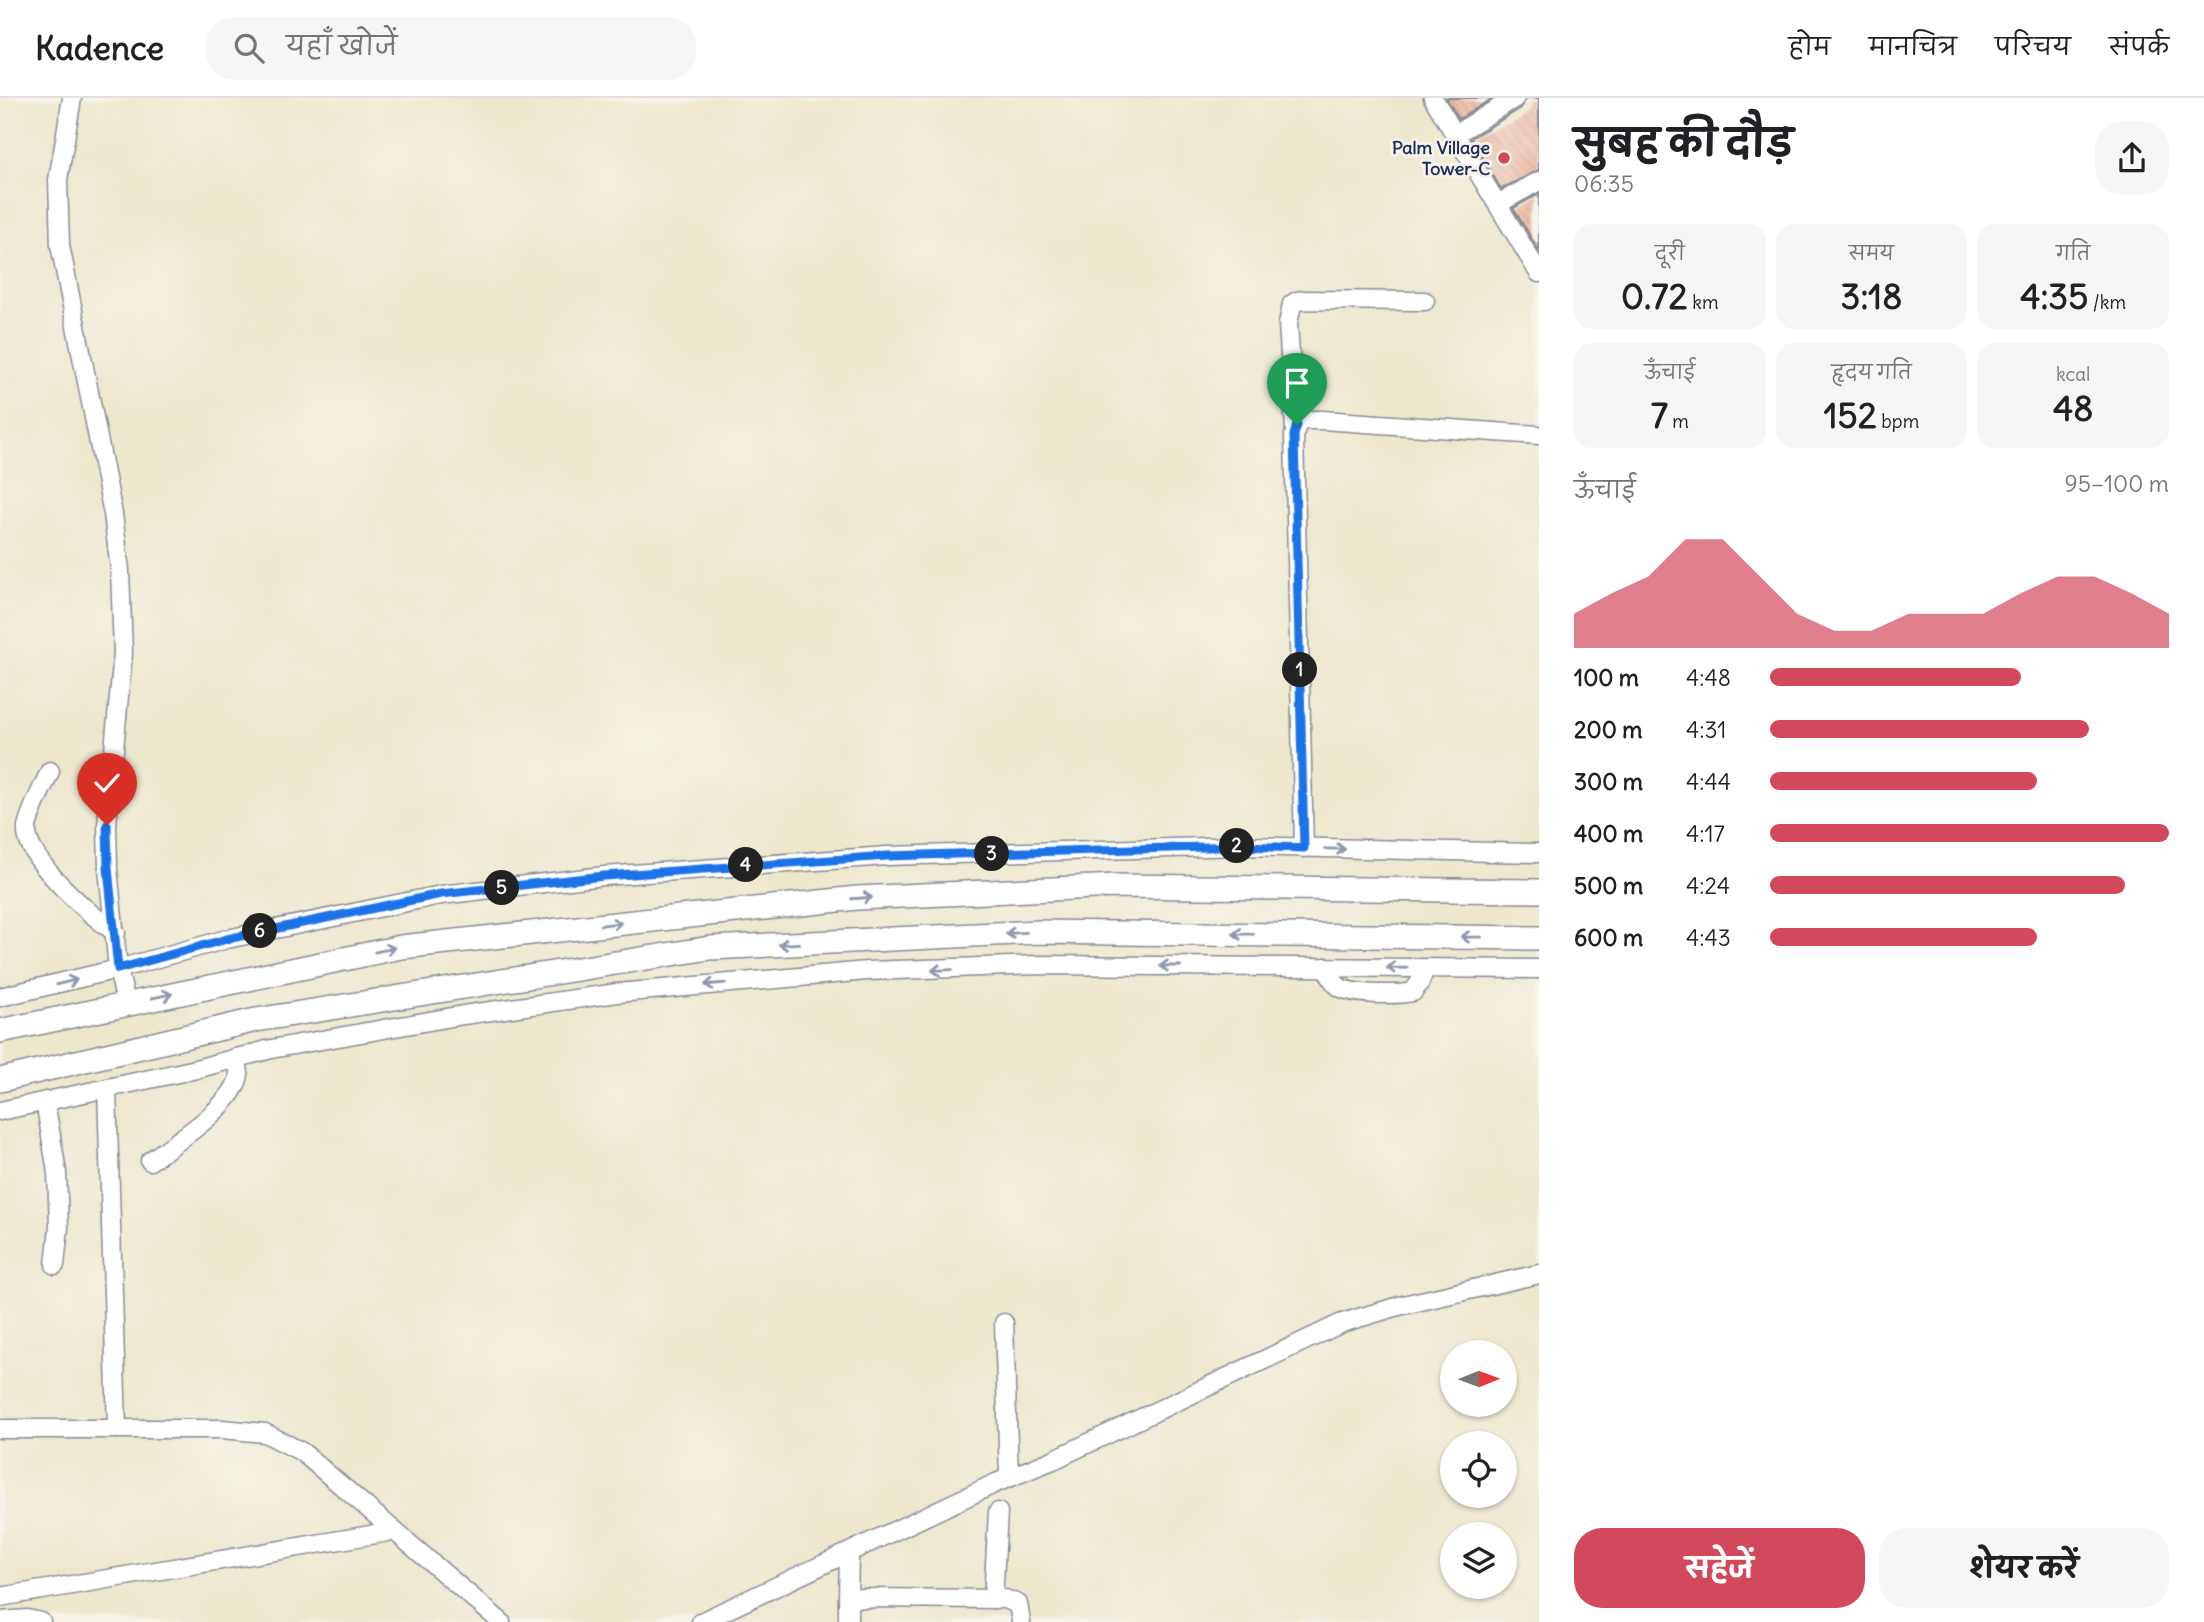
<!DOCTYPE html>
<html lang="hi">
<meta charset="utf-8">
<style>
body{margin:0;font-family:Delius,"Playpen Sans Deva",sans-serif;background:#f6f6f6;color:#202124;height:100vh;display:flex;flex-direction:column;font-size:26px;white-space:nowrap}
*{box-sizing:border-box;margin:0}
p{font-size:23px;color:#757577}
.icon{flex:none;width:38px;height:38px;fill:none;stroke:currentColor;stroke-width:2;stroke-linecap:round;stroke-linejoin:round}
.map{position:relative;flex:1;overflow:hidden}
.side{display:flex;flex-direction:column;background:#fff;width:665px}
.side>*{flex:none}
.needle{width:46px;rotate:89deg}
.buttons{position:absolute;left:1440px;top:1242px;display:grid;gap:14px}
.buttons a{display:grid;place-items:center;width:77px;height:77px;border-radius:50%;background:#fff;box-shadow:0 2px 5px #0004;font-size:35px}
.pin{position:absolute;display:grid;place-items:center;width:60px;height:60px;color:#fff;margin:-72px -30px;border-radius:50% 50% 50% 0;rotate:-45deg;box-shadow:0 0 7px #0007}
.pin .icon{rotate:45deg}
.km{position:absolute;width:35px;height:35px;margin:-18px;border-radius:50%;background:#222;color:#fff;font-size:19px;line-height:35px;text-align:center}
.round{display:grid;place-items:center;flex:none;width:74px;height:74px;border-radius:28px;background:#f6f6f6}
.summary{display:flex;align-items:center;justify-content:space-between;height:119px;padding:0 35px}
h1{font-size:38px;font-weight:700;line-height:52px}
.metrics{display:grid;grid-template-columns:repeat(3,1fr);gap:10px;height:119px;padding:7px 35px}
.metrics div{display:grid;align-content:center;border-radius:18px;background:#f6f6f6;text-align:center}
.metrics b{font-size:35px;font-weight:700}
.metrics small{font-size:19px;font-weight:400}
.metrics p{font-size:19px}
.chart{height:196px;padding:14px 35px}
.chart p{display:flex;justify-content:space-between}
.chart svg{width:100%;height:126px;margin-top:7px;fill:#d1495b;opacity:.7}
.primary-button{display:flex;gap:14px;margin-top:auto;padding:14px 35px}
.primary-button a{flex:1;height:80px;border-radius:28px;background:#d1495b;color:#fff;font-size:28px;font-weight:700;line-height:80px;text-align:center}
.primary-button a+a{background:#f6f6f6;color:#202124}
ul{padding:0 35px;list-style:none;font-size:23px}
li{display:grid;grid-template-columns:112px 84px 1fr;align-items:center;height:52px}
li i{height:18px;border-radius:9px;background:#d1495b}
header{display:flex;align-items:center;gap:42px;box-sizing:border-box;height:98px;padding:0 35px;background:#fff;border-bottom:2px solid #e0e0e0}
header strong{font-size:33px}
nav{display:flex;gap:38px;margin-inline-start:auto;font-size:24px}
.search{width:490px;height:63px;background:#f6f6f6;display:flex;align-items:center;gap:18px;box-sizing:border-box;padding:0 24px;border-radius:28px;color:#757577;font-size:26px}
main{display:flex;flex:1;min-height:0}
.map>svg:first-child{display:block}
.building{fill:url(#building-back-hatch)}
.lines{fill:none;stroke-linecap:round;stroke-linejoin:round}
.minor-casing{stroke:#848b95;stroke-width:21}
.major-casing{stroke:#848b95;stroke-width:26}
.minor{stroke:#fff;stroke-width:18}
.major{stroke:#fff;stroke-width:23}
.oneway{stroke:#8d97ae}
.route-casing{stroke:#fff;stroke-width:14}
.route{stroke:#1a73e8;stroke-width:9}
.poi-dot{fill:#d1495b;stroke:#f7f3e8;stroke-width:2.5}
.labels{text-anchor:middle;stroke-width:6;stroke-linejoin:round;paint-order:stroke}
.poi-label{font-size:18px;font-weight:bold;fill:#1b2f5e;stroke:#f7f3e8;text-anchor:end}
</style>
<header>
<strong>Kadence</strong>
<div class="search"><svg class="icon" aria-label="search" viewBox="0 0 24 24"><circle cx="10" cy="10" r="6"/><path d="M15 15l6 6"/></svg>यहाँ खोजें</div>
<nav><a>होम</a><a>मानचित्र</a><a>परिचय</a><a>संपर्क</a></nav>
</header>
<main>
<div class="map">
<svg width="1539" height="1524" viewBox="0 0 1539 1524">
<defs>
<pattern id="building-back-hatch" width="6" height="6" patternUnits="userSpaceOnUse" patternTransform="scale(1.75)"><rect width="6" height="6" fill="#e9ab93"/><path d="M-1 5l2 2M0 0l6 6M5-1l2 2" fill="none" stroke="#c79381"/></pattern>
</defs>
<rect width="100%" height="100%" fill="#f7f3e8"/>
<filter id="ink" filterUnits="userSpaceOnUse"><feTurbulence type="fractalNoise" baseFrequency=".0143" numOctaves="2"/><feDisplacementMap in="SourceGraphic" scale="14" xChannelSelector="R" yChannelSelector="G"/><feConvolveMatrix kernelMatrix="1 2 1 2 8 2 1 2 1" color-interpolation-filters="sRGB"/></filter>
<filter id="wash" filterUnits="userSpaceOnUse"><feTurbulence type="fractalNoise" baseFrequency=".00686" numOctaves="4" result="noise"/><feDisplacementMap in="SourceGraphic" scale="28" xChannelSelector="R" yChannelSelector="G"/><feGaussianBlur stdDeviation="1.57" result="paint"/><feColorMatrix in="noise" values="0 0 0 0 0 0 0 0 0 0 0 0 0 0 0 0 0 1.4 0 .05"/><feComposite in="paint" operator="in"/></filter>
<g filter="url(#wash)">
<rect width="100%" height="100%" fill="#ede7cc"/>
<g id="blocks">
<g class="building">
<polygon points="1446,0 1493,0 1459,21"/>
<polygon points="1526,0 1539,0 1539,72 1501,91 1471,40 1521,10"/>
<polygon points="1539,96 1539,153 1513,110"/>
</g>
</g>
</g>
<g filter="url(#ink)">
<use href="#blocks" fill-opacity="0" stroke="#848b95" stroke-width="2"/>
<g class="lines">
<g class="minor-casing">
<g id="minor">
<polyline points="72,0 58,82 60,147 113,416 120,472 123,555 107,727 108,770 118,871 126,905"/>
<polyline points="1433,0 1539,175"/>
<polyline points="1454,37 1515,0"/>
<polyline points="1498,106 1539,83"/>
<polyline points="1295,331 1288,226 1292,206 1297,203 1304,202 1425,203"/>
<path d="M50,673C43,690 31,710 27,729C22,760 92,818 116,835"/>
<polyline points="1304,750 1294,337 1297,327 1302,322 1322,322 1539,337"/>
<path d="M1326,869C1329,875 1332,883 1337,887C1348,898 1398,897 1413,894L1420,884L1425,871"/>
<polyline points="0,899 118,871 227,841 441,797 604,778 887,758 1243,748 1539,755"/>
<polyline points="107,990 117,1331"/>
<polyline points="45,1003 57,1074 59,1129 55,1167"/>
<polyline points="0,1013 192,972 271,951 463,917 617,895 867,873 1040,867 1539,871"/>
<path d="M150,1063C173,1046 237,1006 239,976C239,971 237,965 235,960"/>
<polyline points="1004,1225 1009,1379"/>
<polyline points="0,1331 222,1331 265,1335 302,1354 501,1524"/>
<polyline points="0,1499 394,1433"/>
<polyline points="848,1500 849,1456"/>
<polyline points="993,1501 998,1414"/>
<polyline points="0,1523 27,1521 41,1524"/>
<polyline points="701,1524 996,1385 1053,1362 1342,1225 1399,1208 1539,1176"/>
<polyline points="848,1524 848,1500 1005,1501 1018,1506 1021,1524"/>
</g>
</g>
<g class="major-casing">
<g id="major">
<polyline points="0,933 401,849 857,800 1117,788 1539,793"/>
<polyline points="0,982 256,922 710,850 1037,834 1539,840"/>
</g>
</g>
<use href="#minor" class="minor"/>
<use href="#major" class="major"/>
</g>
<defs><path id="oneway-shaft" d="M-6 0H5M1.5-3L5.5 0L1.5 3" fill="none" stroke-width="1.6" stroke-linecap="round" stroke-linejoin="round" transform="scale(1.75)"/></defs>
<g class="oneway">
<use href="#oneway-shaft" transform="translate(1335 751) rotate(1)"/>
<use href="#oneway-shaft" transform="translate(862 800) rotate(-4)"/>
<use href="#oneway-shaft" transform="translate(611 826) rotate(-6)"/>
<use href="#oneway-shaft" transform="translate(1016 835) rotate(177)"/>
<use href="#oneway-shaft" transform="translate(1243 836) rotate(-179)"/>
<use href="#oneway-shaft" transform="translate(1471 839) rotate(-179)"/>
<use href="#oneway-shaft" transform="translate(789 846) rotate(177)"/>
<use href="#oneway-shaft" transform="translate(385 852) rotate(-12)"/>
<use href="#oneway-shaft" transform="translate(1170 868) rotate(180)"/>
<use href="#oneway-shaft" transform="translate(1397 870) rotate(-179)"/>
<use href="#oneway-shaft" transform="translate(942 872) rotate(178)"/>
<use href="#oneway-shaft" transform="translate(67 884) rotate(-14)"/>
<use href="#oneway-shaft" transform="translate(715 886) rotate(175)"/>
<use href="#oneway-shaft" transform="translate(162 898) rotate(-12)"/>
</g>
</g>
<g class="lines" filter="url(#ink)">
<g class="route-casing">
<polyline id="route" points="107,727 108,770 118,871 227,841 441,796 604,778 887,758 1243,748 1304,750 1294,337 1297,327"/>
</g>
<use href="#route" class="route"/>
</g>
<circle class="poi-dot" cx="1504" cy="60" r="7"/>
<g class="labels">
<g class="poi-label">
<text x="1490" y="56">Palm Village<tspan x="1490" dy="21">Tower-C</tspan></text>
</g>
</g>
</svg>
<div class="buttons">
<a><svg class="needle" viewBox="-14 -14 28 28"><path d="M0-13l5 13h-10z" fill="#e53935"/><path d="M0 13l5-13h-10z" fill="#757577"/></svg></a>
<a><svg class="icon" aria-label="locate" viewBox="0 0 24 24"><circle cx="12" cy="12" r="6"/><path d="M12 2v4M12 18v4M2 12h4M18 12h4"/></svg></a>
<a><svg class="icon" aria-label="layers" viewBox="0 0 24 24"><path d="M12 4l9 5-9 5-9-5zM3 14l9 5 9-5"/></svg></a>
</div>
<div class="pin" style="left:1297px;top:327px;background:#1e9e55"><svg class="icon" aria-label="arrive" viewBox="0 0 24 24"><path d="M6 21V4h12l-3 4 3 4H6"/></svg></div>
<div class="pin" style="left:107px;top:727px;background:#d93025"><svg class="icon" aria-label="check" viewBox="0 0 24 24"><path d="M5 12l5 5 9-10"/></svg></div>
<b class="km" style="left:1300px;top:572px">1</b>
<b class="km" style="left:1237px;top:748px">2</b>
<b class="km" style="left:992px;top:756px">3</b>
<b class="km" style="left:746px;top:767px">4</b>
<b class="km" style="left:502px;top:790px">5</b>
<b class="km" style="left:260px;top:833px">6</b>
</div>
<section class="side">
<div class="summary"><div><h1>सुबह की दौड़</h1><p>06:35</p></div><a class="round"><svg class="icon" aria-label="share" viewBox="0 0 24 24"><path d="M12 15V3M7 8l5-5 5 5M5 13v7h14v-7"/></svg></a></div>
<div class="metrics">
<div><p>दूरी</p><b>0.72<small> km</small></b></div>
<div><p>समय</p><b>3:18</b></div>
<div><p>गति</p><b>4:35<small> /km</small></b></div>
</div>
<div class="metrics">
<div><p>ऊँचाई</p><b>7<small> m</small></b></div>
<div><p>हृदय गति</p><b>152<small> bpm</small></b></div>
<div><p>kcal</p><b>48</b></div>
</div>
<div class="chart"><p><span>ऊँचाई</span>95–100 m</p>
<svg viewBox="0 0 160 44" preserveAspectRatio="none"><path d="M0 44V32L10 25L20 19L30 6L40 6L50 19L60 32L70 38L80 38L90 32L100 32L110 32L120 25L130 19L140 19L150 25L160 32V44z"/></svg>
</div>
<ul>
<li><b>100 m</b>4:48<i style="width:63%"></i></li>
<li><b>200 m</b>4:31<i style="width:80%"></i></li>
<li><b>300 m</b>4:44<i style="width:67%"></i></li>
<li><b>400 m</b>4:17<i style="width:100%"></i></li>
<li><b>500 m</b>4:24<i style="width:89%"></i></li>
<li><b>600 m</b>4:43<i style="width:67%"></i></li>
</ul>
<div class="primary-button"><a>सहेजें</a><a>शेयर करें</a></div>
</section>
</main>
